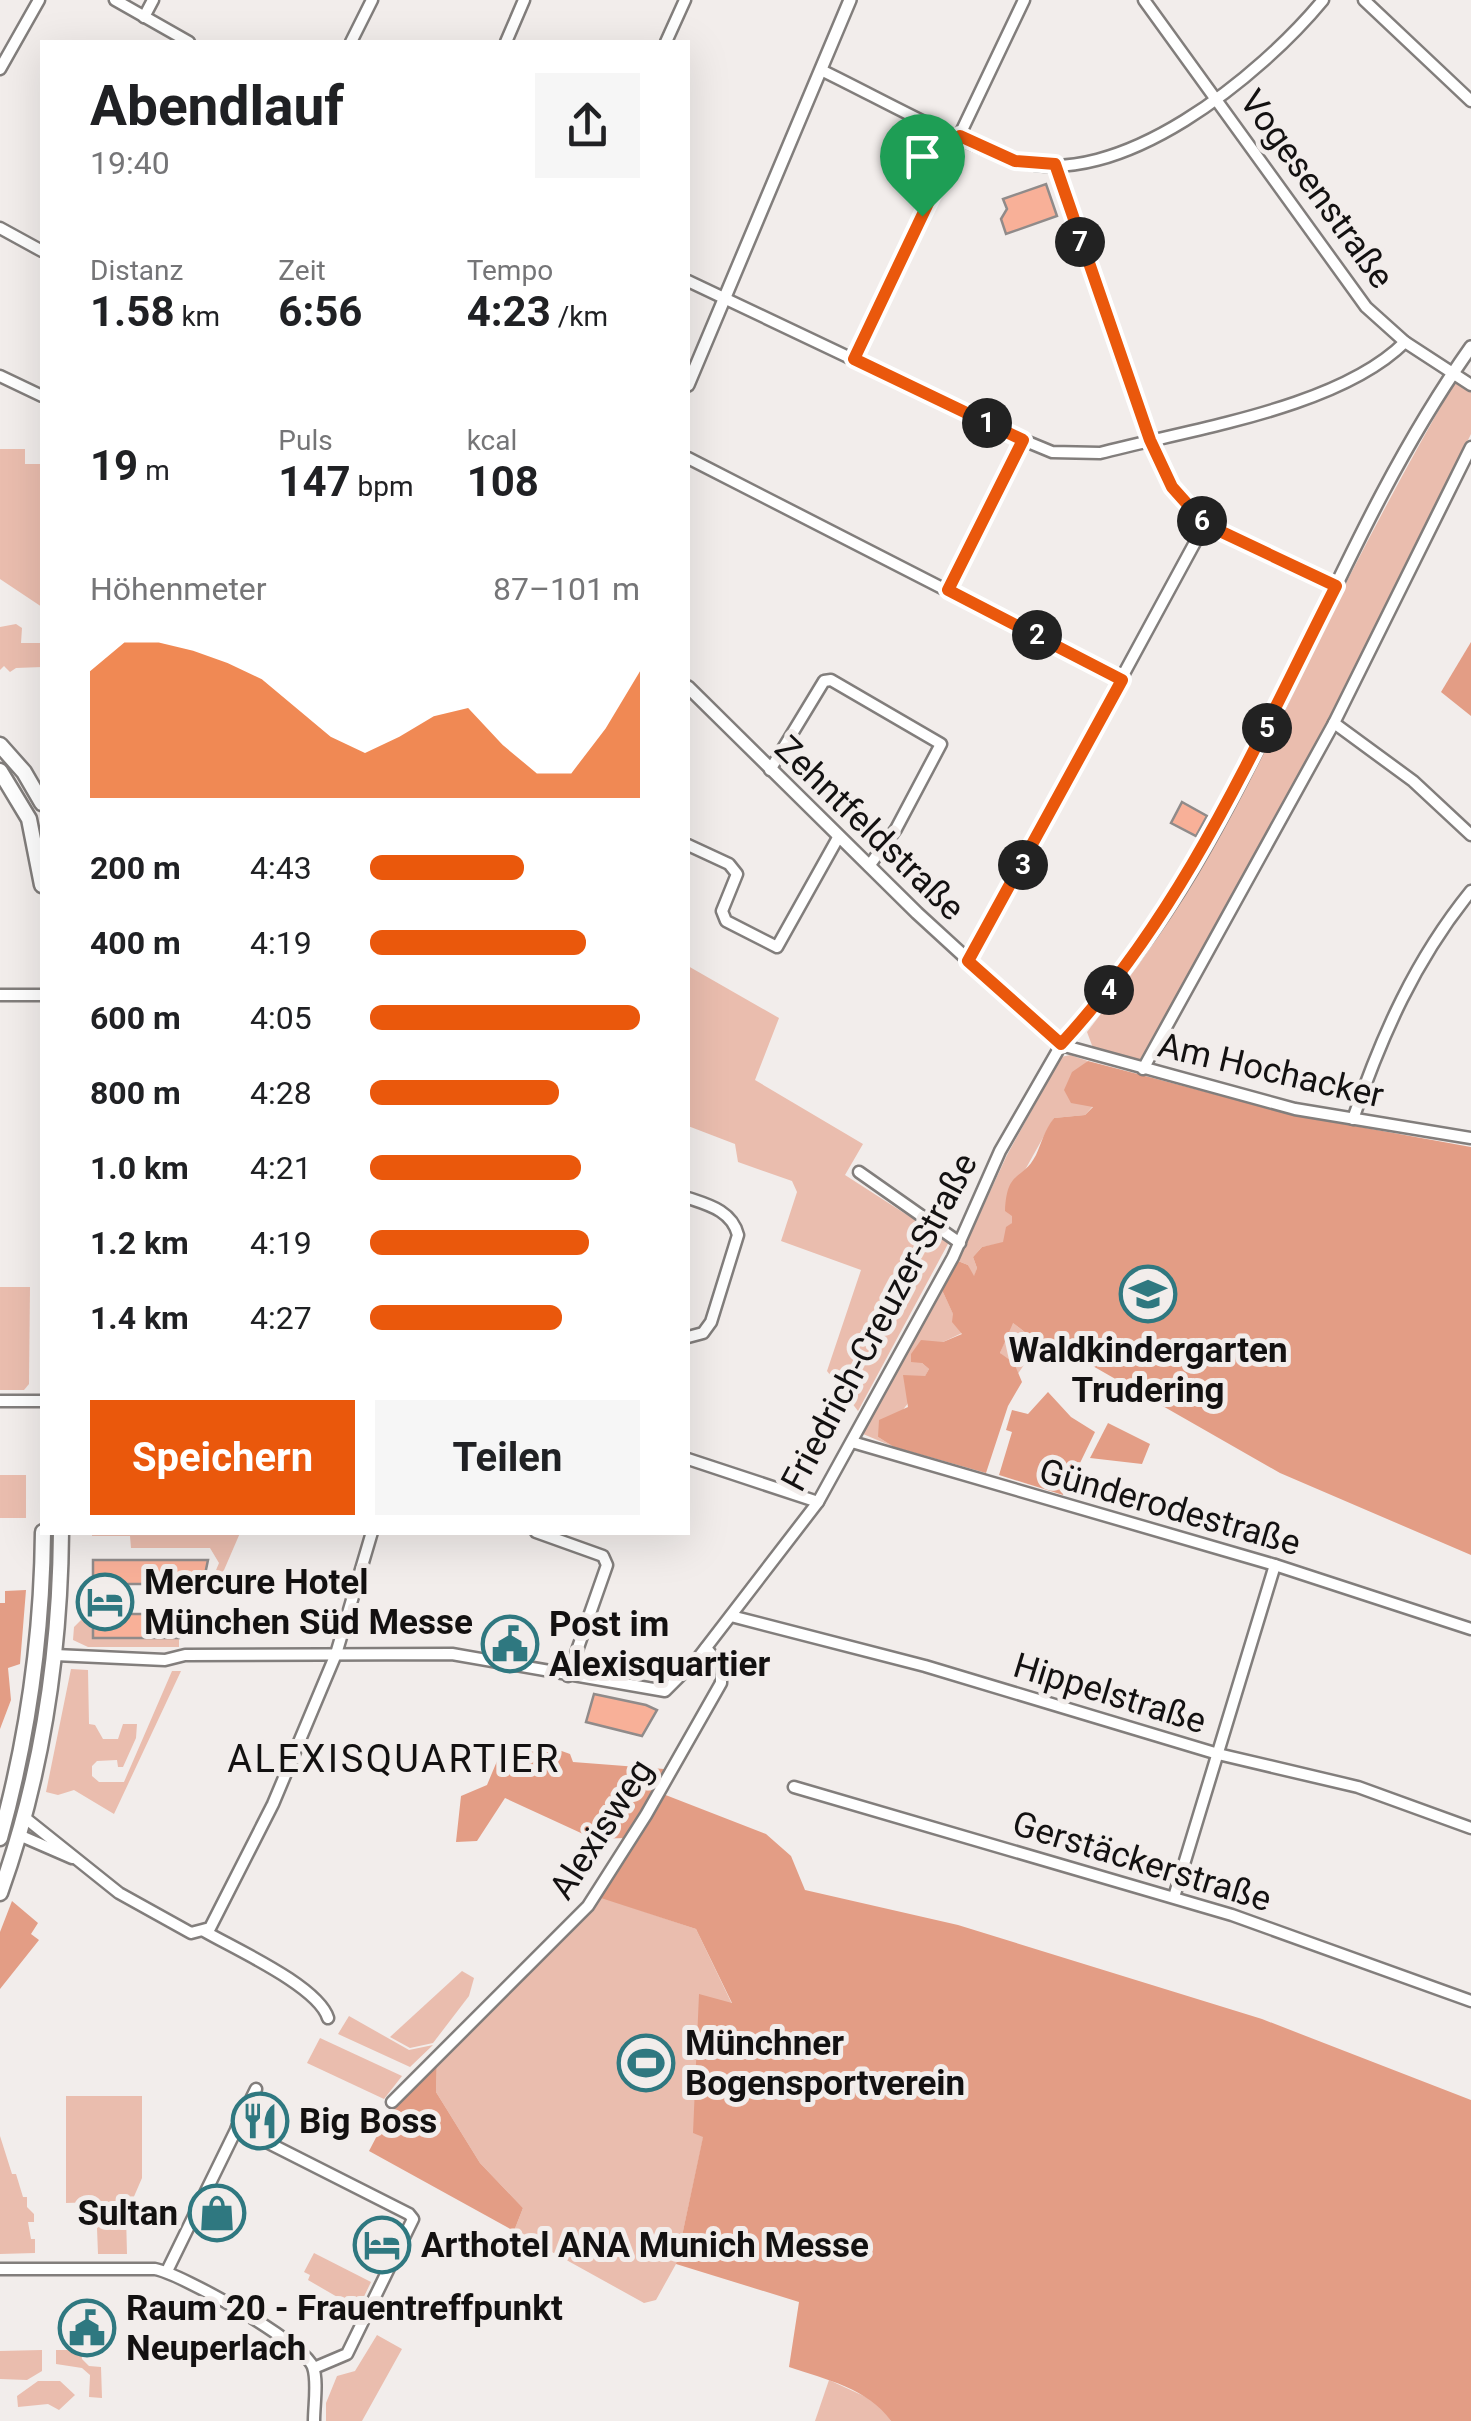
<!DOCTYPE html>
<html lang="de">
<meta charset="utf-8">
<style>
body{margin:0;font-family:Roboto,sans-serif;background:#f6f6f6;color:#202124;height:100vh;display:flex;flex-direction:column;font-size:38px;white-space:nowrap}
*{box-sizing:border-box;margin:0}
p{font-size:32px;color:#757577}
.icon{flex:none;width:55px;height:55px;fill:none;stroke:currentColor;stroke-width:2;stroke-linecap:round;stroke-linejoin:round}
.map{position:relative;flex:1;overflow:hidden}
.drawer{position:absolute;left:40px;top:40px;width:650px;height:1495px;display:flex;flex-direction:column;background:#fff;border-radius:0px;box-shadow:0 10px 40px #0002}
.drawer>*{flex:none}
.pin{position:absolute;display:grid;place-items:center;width:85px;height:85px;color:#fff;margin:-102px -42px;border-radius:50% 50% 50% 0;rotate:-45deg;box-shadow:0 0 10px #0007}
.pin .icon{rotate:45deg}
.km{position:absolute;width:50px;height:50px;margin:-25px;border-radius:50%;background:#222;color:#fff;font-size:28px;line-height:50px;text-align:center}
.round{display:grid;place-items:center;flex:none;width:105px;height:105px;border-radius:0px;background:#f6f6f6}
.headline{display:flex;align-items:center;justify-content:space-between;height:170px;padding:0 50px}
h1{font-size:55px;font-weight:700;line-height:75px}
.figures{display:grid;grid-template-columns:repeat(3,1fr);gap:15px;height:170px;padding:10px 50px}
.figures div{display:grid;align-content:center}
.figures b{font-size:42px;font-weight:700}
.figures small{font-size:28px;font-weight:400}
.figures p{font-size:28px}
.chart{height:280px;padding:20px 50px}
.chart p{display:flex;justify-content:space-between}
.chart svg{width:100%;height:180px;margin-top:10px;fill:#ea580c;opacity:.7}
.primary-button{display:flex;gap:20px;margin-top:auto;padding:20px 50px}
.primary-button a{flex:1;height:115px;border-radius:0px;background:#ea580c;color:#fff;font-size:40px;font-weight:700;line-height:115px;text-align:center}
.primary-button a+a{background:#f6f6f6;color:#202124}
ul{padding:0 50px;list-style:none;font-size:32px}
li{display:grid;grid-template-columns:160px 120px 1fr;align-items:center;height:75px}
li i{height:25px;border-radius:12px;background:#ea580c}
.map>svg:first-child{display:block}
.green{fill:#eabdae}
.forest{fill:#e39d85}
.building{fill:#f8b098;stroke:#908b8a;stroke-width:2.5}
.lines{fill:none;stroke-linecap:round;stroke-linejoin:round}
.minor-casing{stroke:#827e7c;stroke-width:15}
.tertiary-casing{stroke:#827e7c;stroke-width:16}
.secondary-casing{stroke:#827e7c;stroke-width:19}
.minor{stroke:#fff;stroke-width:10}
.tertiary{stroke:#fff;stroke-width:11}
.secondary{stroke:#fff;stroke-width:14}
.route-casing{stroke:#fff;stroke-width:20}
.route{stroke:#ea580c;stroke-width:12}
.labels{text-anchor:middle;stroke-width:10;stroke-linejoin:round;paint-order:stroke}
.street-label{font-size:35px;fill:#131111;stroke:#f2edeb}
.poi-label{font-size:35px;font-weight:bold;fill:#131111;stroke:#f2edeb;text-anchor:start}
.neighbourhood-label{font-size:38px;letter-spacing:2.5px;fill:#131111;stroke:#f2edeb}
</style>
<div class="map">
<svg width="1471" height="2421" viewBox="0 0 1471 2421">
<rect width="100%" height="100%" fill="#f2edeb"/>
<g class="green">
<path d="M1456,380L1471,390V434L1331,722L1142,1060L1093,1048L1087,1032L1117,993L1123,991L1121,988C1203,883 1258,762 1316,643C1360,554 1406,466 1456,380Z"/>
<polygon points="0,449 25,449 25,464 42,464 42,607 0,579"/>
<polygon points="16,624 22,628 21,643 42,643 42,667 16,668 10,672 4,666 0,670 0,627"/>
<polygon points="688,966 779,1018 755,1080 863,1144 845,1175 949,1242 858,1411 827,1371 861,1270 781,1241 797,1192 792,1181 738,1162 735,1144 688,1126"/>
<polygon points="1070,1055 1088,1061 1079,1070 1093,1106 1085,1115 1054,1118 1025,1170 1012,1223 1003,1243 982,1247 973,1257 977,1268 974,1278 968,1265 958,1261 1007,1155 1061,1057"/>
<polygon points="0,1287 30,1287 29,1384 24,1390 0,1390"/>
<path d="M942,1290L962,1333L943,1342H929L922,1363L929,1369C915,1396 900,1416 878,1437L894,1447L863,1434Z"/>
<polygon points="1012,1322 1036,1341 1032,1347 1035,1349 1017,1375 1000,1353"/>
<rect x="0" y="1475" width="26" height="43"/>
<polygon points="92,1532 240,1532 240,1533 221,1577 214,1575 219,1563 210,1548 131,1548 130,1536 92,1536"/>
<path d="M48,1533H55C55,1620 42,1704 26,1790L23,1789L32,1747Z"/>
<polygon points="86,1615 93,1615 94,1638 179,1638 179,1647 88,1647 73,1640 74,1627"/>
<polygon points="71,1669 88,1670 89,1724 95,1725 103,1739 118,1739 123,1724 137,1724 136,1738 123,1767 118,1767 117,1760 97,1761 92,1766 92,1776 99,1782 124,1782 172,1671 181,1671 114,1814 74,1790 58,1795 46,1792"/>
<polygon points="601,1897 696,1929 732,2004 676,2264 656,2300 644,2303 514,2231 523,2208 480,2163 436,2092 437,2058"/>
<polygon points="462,1971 474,1978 469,1996 433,2043 410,2048 390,2037"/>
<polygon points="349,2016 409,2050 433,2045 410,2067 338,2034"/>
<polygon points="320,2038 402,2076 384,2099 307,2063"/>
<polygon points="66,2096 142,2096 142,2178 126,2215 127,2254 98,2254 96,2202 66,2203"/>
<polygon points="0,2136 12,2174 16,2174 23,2197 27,2197 27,2207 34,2214 34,2222 28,2222 31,2239 35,2239 35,2253 0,2254"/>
<polygon points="314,2253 371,2282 358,2309 308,2280 310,2275 304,2272"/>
<polygon points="377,2335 402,2349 362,2421 326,2421 326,2403 337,2376 355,2371"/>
<polygon points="42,2350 42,2371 27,2380 0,2379 0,2351"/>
<polygon points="56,2350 81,2350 82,2359 89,2366 101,2367 102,2398 89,2397 90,2375 82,2368 56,2364"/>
<polygon points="829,2380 879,2403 891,2421 815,2421"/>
<polygon points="38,2381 60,2381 75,2395 59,2410 48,2404 18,2407 17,2396"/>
</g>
<g class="forest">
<polygon points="1471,642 1471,716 1441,692"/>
<path d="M1088,1061L1294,1115L1471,1147V1555L1280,1473L1049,1341L1044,1347L1013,1323L1000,1353L1014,1363L1022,1382L1008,1406L986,1473L894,1447L878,1437L879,1420L908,1407L903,1375L925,1376L929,1369L922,1363L911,1362V1354L921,1340L943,1342L962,1334L952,1322L953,1314L942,1290L958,1261L968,1265L974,1276L977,1268L973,1257L982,1247L1003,1242L1006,1227L1012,1223V1216L1005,1211C1007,1168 1022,1182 1036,1155C1042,1142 1044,1131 1054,1118L1085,1115L1093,1107L1071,1103L1064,1090L1072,1072Z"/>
<polygon points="1048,1392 1071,1417 1095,1432 1080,1463 1073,1461 1063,1495 999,1475 1012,1432 1006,1430 1012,1410 1028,1414"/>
<polygon points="1108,1423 1150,1444 1142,1464 1090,1458"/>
<polygon points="26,1590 20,1664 8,1668 11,1700 0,1729 0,1603 5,1603 5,1591"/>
<polygon points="534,1741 570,1754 573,1762 664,1769 626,1838 594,1839 505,1798 477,1841 456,1842 461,1796 487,1785 505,1742"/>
<path d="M663,1794L766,1834L791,1856L805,1890L958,1925L1262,2019L1471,2100V2421H891C869,2389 825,2379 789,2367L799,2302L676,2264L703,2137L693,2133L699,1994L732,2003L696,1929L601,1898Z"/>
<polygon points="12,1901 38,1923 31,1934 39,1940 0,1989 0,1932"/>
<polygon points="437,2058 436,2092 480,2163 523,2208 514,2231 369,2151 393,2105"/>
</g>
<g class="building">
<polygon points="1046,184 1057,216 1006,234 1001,219 1007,209 1003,199"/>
<polygon points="1182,802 1207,816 1196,836 1171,823"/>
<polygon points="93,1560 208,1560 203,1584 117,1584 117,1614 179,1614 179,1638 93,1638"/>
<polygon points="594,1694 646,1705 657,1710 642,1736 586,1722"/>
</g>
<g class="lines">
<g class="minor-casing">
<g id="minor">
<polyline points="115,0 189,42"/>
<polyline points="1144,0 1366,307 1405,342 1471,385"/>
<polyline points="1364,0 1471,101"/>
<polyline points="144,17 153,0"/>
<polyline points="351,42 372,0"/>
<polyline points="506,42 524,0"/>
<polyline points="666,42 685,0"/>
<polyline points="0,69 39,0"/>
<path d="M821,70C881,99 952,140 1014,160C1118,194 1262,74 1323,0"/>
<polyline points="1055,164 1150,440 1172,487 1205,524 1336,586"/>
<polyline points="0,228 42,251"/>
<path d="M688,281L1023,440L1052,452L1100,453C1191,429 1339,408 1405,342"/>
<polyline points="853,359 1024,0"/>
<polyline points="0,376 42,396"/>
<polyline points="688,458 1122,680"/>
<polyline points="948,589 1023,440"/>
<polyline points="1334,723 1413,781 1471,835"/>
<polyline points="770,770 824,681 831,680 941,744 896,829 869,866"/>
<polyline points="688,845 729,864 737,874 722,911 726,921 777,947 839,836"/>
<polyline points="968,961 1205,524"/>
<polyline points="0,995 42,995"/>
<polyline points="1143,1069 1334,723 1471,447"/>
<path d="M1353,1119C1382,1035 1415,960 1471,891"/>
<polyline points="859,1172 960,1243"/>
<path d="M688,1198C709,1205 732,1211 738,1235L711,1322L703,1333L688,1337"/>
<polyline points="0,1401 42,1401"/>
<polyline points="852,1442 1275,1565 1471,1629"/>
<polyline points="688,1459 818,1502"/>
<polyline points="536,1532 603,1556 607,1565 568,1676"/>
<polyline points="731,1616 925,1666 1218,1754 1358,1787 1471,1828"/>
<polyline points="55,1655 165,1660 185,1655 452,1654 665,1691 698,1658 818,1502 953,1257 1000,1151 1061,1045 1295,1109 1471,1138"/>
<polyline points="794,1787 1232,1915 1471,2001"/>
<polyline points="24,1817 119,1893 191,1933 210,1928 273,1804 336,1654 372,1532"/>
<polyline points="19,1835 72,1858"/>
<polyline points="1174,1897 1275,1565"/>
<path d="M204,1931C235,1949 318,1986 328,2018"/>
<polyline points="392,2102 588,1906 646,1815 721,1683 721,1666 706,1648"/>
<polyline points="237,2127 409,2214 413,2219 347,2354 314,2368"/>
<path d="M0,2269H155C182,2274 303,2342 313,2367C318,2381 314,2405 314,2421"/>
<polyline points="167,2271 256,2089"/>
</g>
</g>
<g class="tertiary-casing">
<g id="tertiary">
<polyline points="688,385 850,0"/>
<path d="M688,687L917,913L1061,1045C1116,985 1164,920 1204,849C1298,685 1361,502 1471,347"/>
</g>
</g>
<g class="secondary-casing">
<g id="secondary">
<polyline points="0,745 24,772 42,803"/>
<polyline points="0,771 29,819 42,885"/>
<path d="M0,1838C28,1737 42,1637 43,1532"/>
<path d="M0,1893C42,1776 60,1656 61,1532"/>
</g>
</g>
<use href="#minor" class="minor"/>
<use href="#tertiary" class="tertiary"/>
<use href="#secondary" class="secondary"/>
</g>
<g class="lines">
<g class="route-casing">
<path id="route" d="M960,136L1015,161L1055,164L1150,440L1172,487L1205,524L1336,586C1253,749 1187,907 1061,1044L968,961L1122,680L948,590L1023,440L854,359Z"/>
</g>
<use href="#route" class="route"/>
</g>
<defs>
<g id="school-ring" transform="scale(2.875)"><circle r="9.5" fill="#f2edeb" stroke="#2f7880" stroke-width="1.5"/><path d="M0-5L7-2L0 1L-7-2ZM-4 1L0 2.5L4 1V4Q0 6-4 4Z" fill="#2f7880"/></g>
<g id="hotel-ring" transform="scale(2.875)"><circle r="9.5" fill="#f2edeb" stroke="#2f7880" stroke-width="1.5"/><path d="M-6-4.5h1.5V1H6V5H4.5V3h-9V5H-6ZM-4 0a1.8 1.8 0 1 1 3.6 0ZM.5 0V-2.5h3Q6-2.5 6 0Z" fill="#2f7880"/></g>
<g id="civic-ring" transform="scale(2.875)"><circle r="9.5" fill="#f2edeb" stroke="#2f7880" stroke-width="1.5"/><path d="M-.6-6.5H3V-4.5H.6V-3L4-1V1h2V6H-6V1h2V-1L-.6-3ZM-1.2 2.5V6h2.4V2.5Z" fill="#2f7880"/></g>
<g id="stadium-ring" transform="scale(2.875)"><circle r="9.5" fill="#f2edeb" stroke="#2f7880" stroke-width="1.5"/><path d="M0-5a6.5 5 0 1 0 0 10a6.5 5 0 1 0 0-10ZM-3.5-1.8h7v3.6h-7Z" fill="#2f7880"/></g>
<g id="restaurant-ring" transform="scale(2.875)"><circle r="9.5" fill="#f2edeb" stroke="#2f7880" stroke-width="1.5"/><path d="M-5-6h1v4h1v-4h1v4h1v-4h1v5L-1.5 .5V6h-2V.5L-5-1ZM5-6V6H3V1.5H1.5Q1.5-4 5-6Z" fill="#2f7880"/></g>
<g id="shop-ring" transform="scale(2.875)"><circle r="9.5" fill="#f2edeb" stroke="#2f7880" stroke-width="1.5"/><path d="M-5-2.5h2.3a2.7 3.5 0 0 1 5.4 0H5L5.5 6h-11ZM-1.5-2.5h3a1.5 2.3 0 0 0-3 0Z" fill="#2f7880"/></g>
</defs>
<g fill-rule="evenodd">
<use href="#school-ring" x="1148" y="1294"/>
<use href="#hotel-ring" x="105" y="1602"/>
<use href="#civic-ring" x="510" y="1644"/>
<use href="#stadium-ring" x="646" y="2063"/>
<use href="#restaurant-ring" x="260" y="2121"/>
<use href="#shop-ring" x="217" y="2213"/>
<use href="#hotel-ring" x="382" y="2245"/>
<use href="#civic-ring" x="87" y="2328"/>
</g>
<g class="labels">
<g class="street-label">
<text transform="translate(1317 189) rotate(54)" y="12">Vogesenstraße</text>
<text transform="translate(870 828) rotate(44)" y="12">Zehntfeldstraße</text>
<text transform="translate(1271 1070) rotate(13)" y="12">Am Hochacker</text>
<text transform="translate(879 1322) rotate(-62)" y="12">Friedrich-Creuzer-Straße</text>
<text transform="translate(1170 1507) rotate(16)" y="12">Günderodestraße</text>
<text transform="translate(1110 1693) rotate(17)" y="12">Hippelstraße</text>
<text transform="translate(601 1829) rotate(-57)" y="12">Alexisweg</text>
<text transform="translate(1142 1861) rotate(17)" y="12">Gerstäckerstraße</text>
</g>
<g class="poi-label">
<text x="1148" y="1362" text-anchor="middle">Waldkindergarten<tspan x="1148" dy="40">Trudering</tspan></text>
<text x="144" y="1594">Mercure Hotel<tspan x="144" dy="40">München Süd Messe</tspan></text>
<text x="549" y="1636">Post im<tspan x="549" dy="40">Alexisquartier</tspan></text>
<text x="685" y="2055">Münchner<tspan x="685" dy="40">Bogensportverein</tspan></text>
<text x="299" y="2133">Big Boss</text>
<text x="178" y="2225" text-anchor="end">Sultan</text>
<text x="421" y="2257">Arthotel ANA Munich Messe</text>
<text x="126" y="2320">Raum 20 - Frauentreffpunkt<tspan x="126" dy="40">Neuperlach</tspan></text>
</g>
<g class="neighbourhood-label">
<text x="394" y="1772">ALEXISQUARTIER</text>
</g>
</g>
</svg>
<div class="pin" style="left:922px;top:216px;background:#1e9e55"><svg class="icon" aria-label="arrive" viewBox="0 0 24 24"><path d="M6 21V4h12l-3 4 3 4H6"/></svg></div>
<b class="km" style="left:987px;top:423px">1</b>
<b class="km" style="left:1037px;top:635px">2</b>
<b class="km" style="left:1023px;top:865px">3</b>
<b class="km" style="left:1109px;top:990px">4</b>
<b class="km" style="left:1267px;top:728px">5</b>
<b class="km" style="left:1202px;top:521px">6</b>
<b class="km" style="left:1080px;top:242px">7</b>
<section class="drawer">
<div class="headline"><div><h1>Abendlauf</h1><p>19:40</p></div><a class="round"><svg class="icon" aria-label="share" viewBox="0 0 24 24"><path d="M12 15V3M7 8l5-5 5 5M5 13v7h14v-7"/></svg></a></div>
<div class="figures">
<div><p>Distanz</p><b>1.58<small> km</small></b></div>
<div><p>Zeit</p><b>6:56</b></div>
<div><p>Tempo</p><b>4:23<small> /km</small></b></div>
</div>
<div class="figures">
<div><b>19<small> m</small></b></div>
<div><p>Puls</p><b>147<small> bpm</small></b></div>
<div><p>kcal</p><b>108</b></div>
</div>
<div class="chart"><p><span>Höhenmeter</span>87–101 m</p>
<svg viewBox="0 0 160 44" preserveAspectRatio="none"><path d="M0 44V13L10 6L20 6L30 8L40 11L50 15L60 22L70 29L80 33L90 29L100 24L110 22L120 31L130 38L140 38L150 27L160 13V44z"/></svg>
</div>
<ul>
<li><b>200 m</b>4:43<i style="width:57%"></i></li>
<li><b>400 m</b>4:19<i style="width:80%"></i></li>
<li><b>600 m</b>4:05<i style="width:100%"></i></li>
<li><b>800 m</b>4:28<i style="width:70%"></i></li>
<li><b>1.0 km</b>4:21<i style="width:78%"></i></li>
<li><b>1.2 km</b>4:19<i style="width:81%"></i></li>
<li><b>1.4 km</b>4:27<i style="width:71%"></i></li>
</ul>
<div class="primary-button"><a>Speichern</a><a>Teilen</a></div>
</section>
</div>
